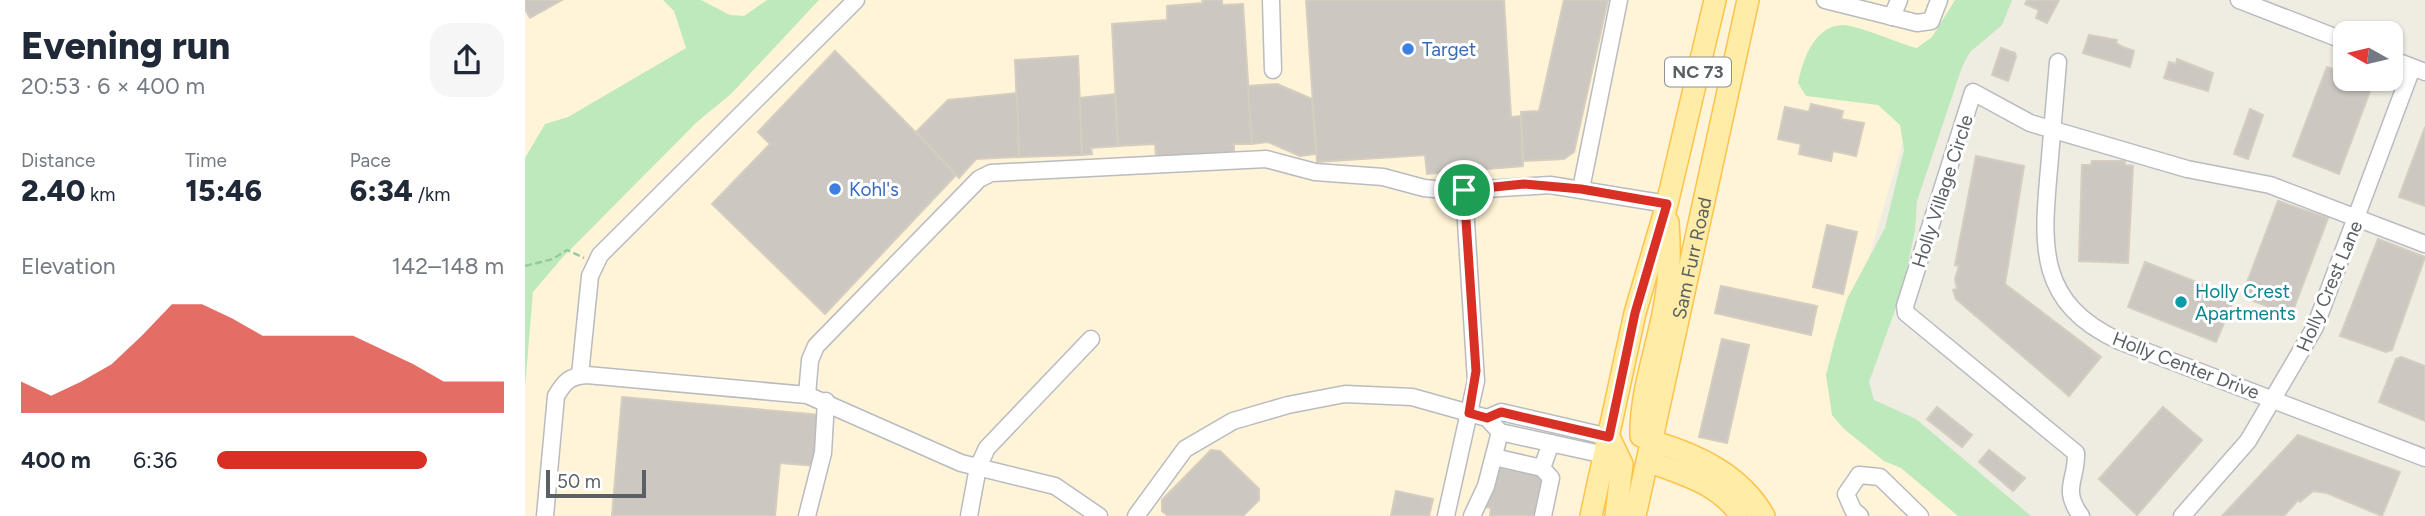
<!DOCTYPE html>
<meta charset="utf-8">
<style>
body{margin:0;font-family:Figtree,sans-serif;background:#f6f6f7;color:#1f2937;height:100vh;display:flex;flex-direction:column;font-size:26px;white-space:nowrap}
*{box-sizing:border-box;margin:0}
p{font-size:23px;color:#747a83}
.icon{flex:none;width:38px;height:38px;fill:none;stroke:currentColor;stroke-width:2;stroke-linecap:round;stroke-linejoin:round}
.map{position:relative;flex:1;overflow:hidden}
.panel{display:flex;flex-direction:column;background:#fff;width:525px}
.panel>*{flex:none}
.needle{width:46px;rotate:278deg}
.fabs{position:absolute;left:1808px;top:21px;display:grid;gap:14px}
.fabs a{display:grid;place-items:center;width:70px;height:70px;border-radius:14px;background:#fff;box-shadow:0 2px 5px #0004;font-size:35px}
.scale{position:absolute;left:21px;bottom:18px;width:100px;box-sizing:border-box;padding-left:7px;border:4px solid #5b6065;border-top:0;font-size:19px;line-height:24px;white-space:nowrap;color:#5b6065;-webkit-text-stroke:5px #fff;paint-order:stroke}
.pin{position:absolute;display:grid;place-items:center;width:60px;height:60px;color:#fff;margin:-30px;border:4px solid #fff;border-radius:50%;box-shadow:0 2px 7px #0007}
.round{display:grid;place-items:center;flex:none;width:74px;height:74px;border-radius:21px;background:#f6f6f7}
.headline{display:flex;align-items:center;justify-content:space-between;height:119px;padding:0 21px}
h1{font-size:38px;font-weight:800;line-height:52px}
.stats{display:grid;grid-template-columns:repeat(3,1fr);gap:10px;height:119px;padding:7px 21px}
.stats div{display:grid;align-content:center}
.stats b{font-size:30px;font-weight:800}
.stats small{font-size:19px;font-weight:400}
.stats p{font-size:19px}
.chart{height:196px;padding:14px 21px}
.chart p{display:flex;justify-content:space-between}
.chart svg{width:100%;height:126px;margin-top:7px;fill:#d93025;opacity:.7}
ul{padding:0 21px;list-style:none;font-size:23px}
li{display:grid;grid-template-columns:112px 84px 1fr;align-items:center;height:52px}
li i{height:18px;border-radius:9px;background:#d93025}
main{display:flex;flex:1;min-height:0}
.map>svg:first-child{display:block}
.commercial{fill:#fff4d7}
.green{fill:#bee9bc}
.building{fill:#ccc8c1;stroke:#d4cdc0;stroke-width:2}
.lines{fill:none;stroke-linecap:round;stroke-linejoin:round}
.minor-casing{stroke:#b8bbc0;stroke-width:19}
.major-casing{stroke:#fec34c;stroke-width:24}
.path{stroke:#95cba1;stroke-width:2.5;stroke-dasharray:7 3.5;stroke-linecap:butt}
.minor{stroke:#fff;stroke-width:16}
.major{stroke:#ffeca7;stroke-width:21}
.route-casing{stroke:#fff;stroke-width:14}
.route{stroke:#d93025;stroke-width:9}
.shop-dot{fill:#3f7fe0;stroke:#fff;stroke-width:2.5}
.culture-dot{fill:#0f9aa8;stroke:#fff;stroke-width:2.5}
.labels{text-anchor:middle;stroke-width:6;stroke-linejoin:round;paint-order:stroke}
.shield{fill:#fff;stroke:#8c9093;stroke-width:2}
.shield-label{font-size:18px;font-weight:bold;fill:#5b6065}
.shop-label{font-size:19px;fill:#366cbe;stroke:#fff;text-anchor:start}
.street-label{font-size:19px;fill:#5b6065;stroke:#fff}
.culture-label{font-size:19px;fill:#0d838f;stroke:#fff;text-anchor:start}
</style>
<main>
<section class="panel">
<div class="headline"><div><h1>Evening run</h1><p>20:53 · 6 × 400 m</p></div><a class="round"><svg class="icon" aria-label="share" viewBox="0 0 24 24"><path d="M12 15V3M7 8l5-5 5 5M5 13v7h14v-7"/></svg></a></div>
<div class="stats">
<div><p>Distance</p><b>2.40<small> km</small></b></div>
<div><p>Time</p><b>15:46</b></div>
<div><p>Pace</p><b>6:34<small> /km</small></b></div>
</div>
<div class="chart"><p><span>Elevation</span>142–148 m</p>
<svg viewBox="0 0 160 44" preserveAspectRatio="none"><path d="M0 44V33L10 38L20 33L30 27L40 17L50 6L60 6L70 11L80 17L90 17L100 17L110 17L120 22L130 27L140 33L150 33L160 33V44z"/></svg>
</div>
<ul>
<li><b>400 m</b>6:36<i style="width:73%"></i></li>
</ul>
</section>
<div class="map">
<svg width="1900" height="516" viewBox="0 0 1900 516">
<rect width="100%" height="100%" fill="#efece2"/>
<polygon class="commercial" points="0,0 1438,0 1399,69 1310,374 1450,516 0,516"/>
<g class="green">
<polygon points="138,0 176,0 205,15 219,16 242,0 294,0 206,94 172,122 38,257 8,292 0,387 0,158 20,124 43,117 161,48 149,11"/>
<path d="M1430,0H1487L1477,25L1445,52L1437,67L1392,201L1390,231L1377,291L1344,382L1349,400L1391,419L1506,516H1433L1376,468L1359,461L1319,429L1307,415L1301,375L1310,339L1322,299L1360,228L1379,150L1375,125L1353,105L1281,96L1273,83C1278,60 1288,27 1317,25C1330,24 1375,44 1392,48L1407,37Z"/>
</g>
<g class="building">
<polygon points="0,0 37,0 5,18 0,9"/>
<polygon points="677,0 697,0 697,5 718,4 727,144 709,144 709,152 631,157 630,144 593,146 587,24 642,20 642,6 678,3"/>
<polygon points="781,0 979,0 986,117 996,116 998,166 902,174 900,155 792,162"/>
<polygon points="1039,0 1083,0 1049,152 1039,159 998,161 996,112 1014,111"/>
<polygon points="1502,0 1534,0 1522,23 1511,18 1514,10 1500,4"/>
<polygon points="1564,35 1592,40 1591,43 1598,47 1609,51 1605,67 1558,53"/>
<polygon points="1476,48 1490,53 1491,57 1483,81 1467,75"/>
<polygon points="310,51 432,174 300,314 187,204 245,144 233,132"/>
<polygon points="553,56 557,155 494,157 490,60"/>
<polygon points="1652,59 1688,73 1683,91 1639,78 1644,62 1651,64"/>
<polygon points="1802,67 1820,73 1820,79 1848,83 1814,174 1768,156"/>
<polygon points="752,84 787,99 791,154 775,156 743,142 727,144 723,86"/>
<polygon points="492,93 494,157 451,159 434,178 391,132 423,100"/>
<polygon points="590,94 593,146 566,148 567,154 557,155 555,98"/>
<polygon points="1286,104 1318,111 1316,119 1339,123 1331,156 1308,151 1306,161 1274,154 1276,144 1253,139 1260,107 1284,112"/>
<polygon points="1725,109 1738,115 1723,159 1709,154"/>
<polygon points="1900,127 1900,206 1874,197"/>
<polygon points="1451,156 1499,166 1480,284 1576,357 1544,396 1431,299 1428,290 1432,289 1430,279 1434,266 1430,265"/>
<polygon points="1567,161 1600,161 1600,165 1608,166 1603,263 1554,261 1557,165 1566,165"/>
<polygon points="1753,201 1803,218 1766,316 1721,298 1718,293"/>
<polygon points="1302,225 1332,232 1318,294 1288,287"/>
<polygon points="1853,239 1900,257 1867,350 1861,352 1815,336"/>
<polygon points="1620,262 1710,297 1691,342 1603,307"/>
<polygon points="1196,286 1292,306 1286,335 1190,313"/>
<polygon points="1197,339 1224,345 1202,443 1174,437"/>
<polygon points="1876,357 1900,366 1900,421 1854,402 1871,359"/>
<polygon points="97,397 296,415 292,466 255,463 250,516 87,516"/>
<polygon points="1412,407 1447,435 1437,447 1402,419"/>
<polygon points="1638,407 1677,440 1612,515 1574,479"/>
<polygon points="1773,435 1875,472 1857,516 1802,493 1788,491 1775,502 1773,500 1759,516 1697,516"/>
<polygon points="686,450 695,451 734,489 734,500 718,516 643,516 637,511 637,500"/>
<polygon points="1464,450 1500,478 1488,491 1454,462"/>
<polygon points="969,467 1021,476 1012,516 965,516 966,508 960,507"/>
<polygon points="871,491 908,499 904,516 866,516"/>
</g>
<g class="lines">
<g class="minor-casing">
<g id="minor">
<polyline points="746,0 748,70"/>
<polyline points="1300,0 1392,23 1406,21 1414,0"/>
<polyline points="1714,0 1820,41"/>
<polyline points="1367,17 1374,0"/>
<polyline points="1866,59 1900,72"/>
<path d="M1533,62C1530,98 1527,133 1524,169C1517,246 1512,303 1594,341L1900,458"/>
<polyline points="1056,189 1094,0"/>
<polyline points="55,375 65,276 75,255 331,0"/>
<polyline points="282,395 285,360 291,346 454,179 466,173 741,159 790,172 858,177 899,188 929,191 1025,185 1142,204"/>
<polyline points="962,418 976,412 1084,437"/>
<polyline points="969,457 1017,468 1026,443"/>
<polyline points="1017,468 1026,478 1018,516"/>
<path d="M20,516L31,396C40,381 45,376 62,375L282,395L436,463L530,486L574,516"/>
<polyline points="282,516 298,453 301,401"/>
<polyline points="444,516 453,467 462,448 566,339"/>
<polyline points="611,516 660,449 708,421 763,405 820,394 887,397 962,418 975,432 1080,455"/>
<polyline points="921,516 951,381 939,190"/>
<polyline points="947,516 961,486 975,432"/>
<polyline points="1335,516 1328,510 1321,494 1334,475 1355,477 1395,516"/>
<path d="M1556,516C1536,489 1552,480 1551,453L1381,313L1380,306L1448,92L1505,123L1662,169L1745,185L1900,244"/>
<polyline points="1657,516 1723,441 1790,327 1887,68"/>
</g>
</g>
<g class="major-casing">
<g id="major">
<path d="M1116,436C1115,391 1133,347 1140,303C1145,276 1145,249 1143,222"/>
<polyline points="1084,437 1097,464 1091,516"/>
<path d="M1126,441C1171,454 1215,474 1239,516"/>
<path d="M1123,461C1158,475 1193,482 1216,516"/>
<polyline points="1066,516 1110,313 1142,204 1190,0"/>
<path id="s1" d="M1110,516L1223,0"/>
</g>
</g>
<polyline class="path" points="0,266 28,259 42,250 59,258"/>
<use href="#minor" class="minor"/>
<use href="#major" class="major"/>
</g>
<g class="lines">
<g class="route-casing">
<polygon id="route" points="999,184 1056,189 1142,204 1110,313 1084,437 976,412 962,418 944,413 951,371 939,190"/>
</g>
<use href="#route" class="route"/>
</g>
<g class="shop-dot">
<circle cx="883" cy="49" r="7"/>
<circle cx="310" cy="189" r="7"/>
</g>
<circle class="culture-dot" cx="1656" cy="302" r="7"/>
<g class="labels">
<rect class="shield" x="1140" y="57.5" width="66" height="29" rx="5"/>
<g class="shield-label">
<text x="1173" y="78">NC 73</text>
</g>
<g class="shop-label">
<text x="897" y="56">Target</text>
<text x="324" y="196">Kohl's</text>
</g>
<g class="street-label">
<text transform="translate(1417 191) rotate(-72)" y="7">Holly Village Circle</text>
<text dy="7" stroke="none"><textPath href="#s1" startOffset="264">Sam Furr Road</textPath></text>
<text transform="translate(1804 286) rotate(-67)" y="7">Holly Crest Lane</text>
<text transform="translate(1661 365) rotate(21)" y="7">Holly Center Drive</text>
</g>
<g class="culture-label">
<text x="1670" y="298">Holly Crest<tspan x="1670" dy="22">Apartments</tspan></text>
</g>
</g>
</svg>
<div class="fabs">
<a><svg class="needle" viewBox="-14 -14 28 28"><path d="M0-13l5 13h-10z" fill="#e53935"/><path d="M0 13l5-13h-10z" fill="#747a83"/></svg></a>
</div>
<div class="scale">50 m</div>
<div class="pin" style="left:939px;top:190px;background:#1e9e55"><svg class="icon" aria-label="arrive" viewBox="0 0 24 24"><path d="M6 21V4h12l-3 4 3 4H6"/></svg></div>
</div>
</main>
